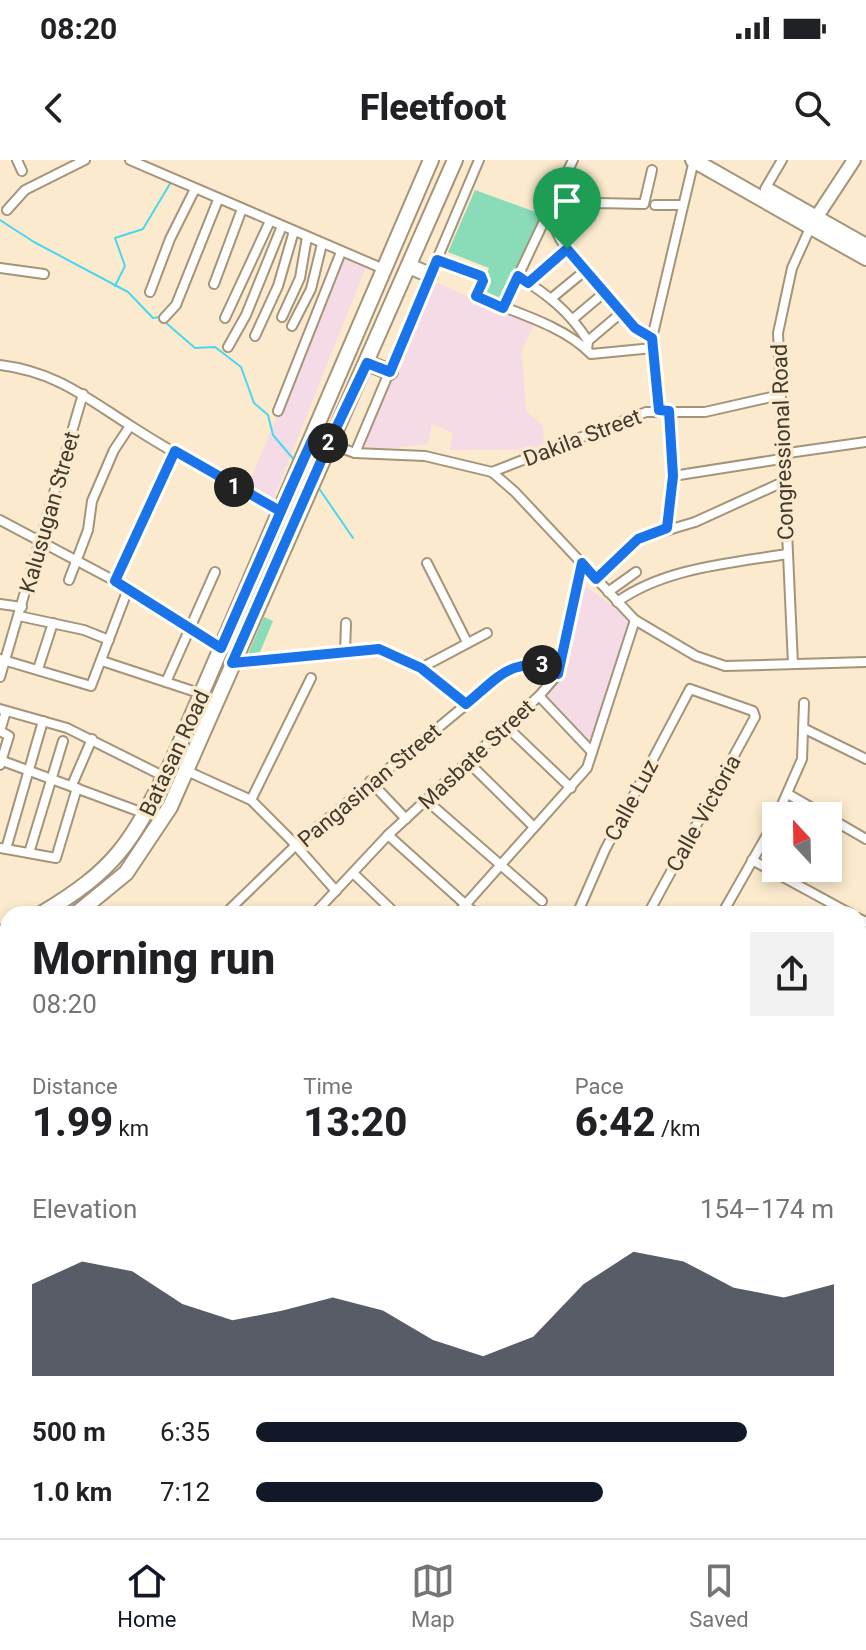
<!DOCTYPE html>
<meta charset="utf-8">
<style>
body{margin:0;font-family:Roboto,sans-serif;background:#f2f2f2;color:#202124;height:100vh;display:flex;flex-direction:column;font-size:30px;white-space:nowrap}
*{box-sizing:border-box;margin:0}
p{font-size:26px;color:#757577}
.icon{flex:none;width:44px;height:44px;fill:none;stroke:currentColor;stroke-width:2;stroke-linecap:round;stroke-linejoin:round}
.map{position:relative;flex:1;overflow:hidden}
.details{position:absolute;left:0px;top:746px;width:866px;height:632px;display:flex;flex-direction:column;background:#fff;border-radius:24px 24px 0 0;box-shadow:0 4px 12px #0003}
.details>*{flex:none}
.needle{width:52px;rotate:338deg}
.buttons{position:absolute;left:762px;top:642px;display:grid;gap:16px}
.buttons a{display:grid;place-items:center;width:80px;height:80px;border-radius:0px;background:#fff;box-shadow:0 4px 12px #0003;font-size:40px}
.pin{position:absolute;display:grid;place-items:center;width:68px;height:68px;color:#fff;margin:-82px -34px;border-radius:50% 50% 50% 0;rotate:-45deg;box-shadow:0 0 8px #0007}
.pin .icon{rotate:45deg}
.km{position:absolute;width:40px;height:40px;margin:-20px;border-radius:50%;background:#222;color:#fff;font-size:22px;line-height:40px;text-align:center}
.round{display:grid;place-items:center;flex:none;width:84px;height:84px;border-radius:0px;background:#f2f2f2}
.summary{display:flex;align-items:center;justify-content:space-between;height:136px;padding:0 32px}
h1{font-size:44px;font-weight:800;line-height:60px}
.stats{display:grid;grid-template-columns:repeat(3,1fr);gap:12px;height:136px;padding:8px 32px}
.stats div{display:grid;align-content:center}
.stats b{font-size:40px;font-weight:800}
.stats small{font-size:22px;font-weight:400}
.stats p{font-size:22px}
.chart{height:224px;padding:16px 32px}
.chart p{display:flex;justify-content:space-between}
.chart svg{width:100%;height:144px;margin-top:8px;fill:#111827;opacity:.7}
ul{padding:0 32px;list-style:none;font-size:26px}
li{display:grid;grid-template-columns:128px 96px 1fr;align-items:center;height:60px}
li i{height:20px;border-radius:10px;background:#111827}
.status{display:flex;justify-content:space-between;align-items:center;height:56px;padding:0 40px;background:#fff;direction:ltr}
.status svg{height:22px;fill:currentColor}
header{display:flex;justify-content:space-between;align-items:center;height:104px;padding:0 32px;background:#fff;font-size:36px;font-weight:800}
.menu{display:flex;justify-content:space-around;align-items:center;height:112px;border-top:2px solid #e0e0e0;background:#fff;font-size:22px;color:#757577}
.menu a{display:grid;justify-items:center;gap:4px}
.menu .selected{color:#111827}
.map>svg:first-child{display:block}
.education{fill:#f4dbe5}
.green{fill:#8adbb7}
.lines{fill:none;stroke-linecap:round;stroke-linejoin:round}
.stream{stroke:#49d7f0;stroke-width:2}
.street-casing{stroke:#a49479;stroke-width:12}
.secondary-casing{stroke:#a49479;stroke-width:16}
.primary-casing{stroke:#a49479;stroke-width:18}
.street{stroke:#fff;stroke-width:8}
.secondary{stroke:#fff;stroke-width:12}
.primary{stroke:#fff;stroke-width:14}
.route-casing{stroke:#fff;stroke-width:16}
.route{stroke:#1a73e8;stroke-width:10}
.labels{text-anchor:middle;stroke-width:7;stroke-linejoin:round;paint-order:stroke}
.street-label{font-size:22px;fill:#413a2e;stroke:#fbeacd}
</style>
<div class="status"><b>08:20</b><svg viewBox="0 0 49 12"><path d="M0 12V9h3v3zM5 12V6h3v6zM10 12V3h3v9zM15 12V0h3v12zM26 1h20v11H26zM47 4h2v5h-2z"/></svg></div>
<header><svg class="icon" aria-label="back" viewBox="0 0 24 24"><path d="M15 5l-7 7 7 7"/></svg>Fleetfoot<svg class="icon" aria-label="search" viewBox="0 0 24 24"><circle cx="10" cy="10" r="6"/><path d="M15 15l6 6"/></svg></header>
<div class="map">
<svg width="866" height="1378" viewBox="0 0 866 1378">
<rect width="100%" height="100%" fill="#fbeacd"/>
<g class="education">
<polygon points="344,98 366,107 273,340 246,330"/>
<polygon points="435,122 534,165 522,190 526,251 543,266 544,290 450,290 453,273 432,264 428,284 385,289 364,286"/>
<polygon points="581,423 633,460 592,585 544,534 564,510"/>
</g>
<g class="green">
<polygon points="475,30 544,55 503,143 479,133 489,108 448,92"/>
<polygon points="264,457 273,461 257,499 247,496"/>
<polygon points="8,1180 8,1253 0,1238 0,1186"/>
<polygon points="8,1298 8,1370 153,1370 139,1378 0,1378 0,1303"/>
</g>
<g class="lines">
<g class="stream">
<polyline points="0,60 34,82 128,132 153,158 160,157"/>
<polyline points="115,126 125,106 115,78 143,69 171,22"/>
<polyline points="165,162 195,188 215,187 241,207 254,243 268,255 273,275 295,301"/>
<polyline points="318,327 353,378"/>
</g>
<g class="street-casing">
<g id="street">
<polyline points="17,0 22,11"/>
<polyline points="130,0 386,110"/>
<polyline points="765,29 782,0"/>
<polyline points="655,45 682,45"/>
<polyline points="7,50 25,30 85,0"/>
<path d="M546,56C554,62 556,73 562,82C578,104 630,168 652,178"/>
<polyline points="552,63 598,43 644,44 652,10"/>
<path d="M437,100L481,116L483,121L476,136C513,152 563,165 591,194L653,188"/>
<polyline points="0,108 44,114"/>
<path d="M518,116C548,135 569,151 588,181L587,190"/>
<polyline points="528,123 567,89"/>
<polyline points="214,124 242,49"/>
<polyline points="150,132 170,79 195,29"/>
<polyline points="553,137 587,109"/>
<polyline points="503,148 573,0"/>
<polyline points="282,157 300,118 307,77"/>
<polyline points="164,158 176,145 218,40"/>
<polyline points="225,158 270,61"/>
<polyline points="573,159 605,132"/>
<polyline points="292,166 311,129 322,84"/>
<polyline points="255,176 278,126 294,71"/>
<polyline points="588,181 621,153"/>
<polyline points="228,187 246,155 282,66"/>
<path d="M0,205C56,212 85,237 131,266C179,297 229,324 280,351"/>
<polyline points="659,250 652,178 694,0"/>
<polyline points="278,251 341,92"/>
<polyline points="313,278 355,293 425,296 492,312 515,332 635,460 696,496 725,506 866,502"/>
<polyline points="355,293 479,0"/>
<polyline points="781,294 866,282"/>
<polyline points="492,312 646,252 705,252 780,235"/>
<polyline points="673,316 781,299"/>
<polyline points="0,360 115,421 221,488"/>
<polyline points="667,368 673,316 669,251"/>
<polyline points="427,403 467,482"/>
<polyline points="596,419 638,379 695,362 783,322"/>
<polyline points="69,420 88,370 92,341 114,290 130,266"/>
<polyline points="115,421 175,291"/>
<polyline points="608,432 636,412"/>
<path d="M617,442C664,408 731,403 787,394"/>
<polyline points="0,444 22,447"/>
<polyline points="19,456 84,470 109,480"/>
<polyline points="345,492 346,463"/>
<polyline points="0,499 91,526 128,429"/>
<polyline points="102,501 202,534"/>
<polyline points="233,503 379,489 421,508 466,544"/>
<polyline points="793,504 778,173 792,108 811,66"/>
<polyline points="421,508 487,473"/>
<polyline points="38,509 53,463"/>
<polyline points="0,517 83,234"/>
<polyline points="166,522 215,412"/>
<polyline points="539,536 592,592"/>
<polyline points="0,549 67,568 165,617"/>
<polyline points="505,565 571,628"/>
<polyline points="805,569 866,599"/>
<polyline points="0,600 146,654"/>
<polyline points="467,601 534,667"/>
<polyline points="0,605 9,576 0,571 6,551"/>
<polyline points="187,611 251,640 291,680 336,731"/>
<polyline points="370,621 406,659"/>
<polyline points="72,625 92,579"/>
<polyline points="788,634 826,656"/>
<polyline points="251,640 311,518"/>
<polyline points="426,640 542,741"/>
<polyline points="777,656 802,599 804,543"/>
<polyline points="828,657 866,679"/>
<polyline points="388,675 476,754"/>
<polyline points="0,688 56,698 77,628"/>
<polyline points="6,689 43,561"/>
<polyline points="29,693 63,581"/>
<polyline points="752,700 851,754"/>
<polyline points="353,713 396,754"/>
<polyline points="230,749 296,685 502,515 528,503 558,514"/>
<polyline points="314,754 388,675 539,536 558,514 582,403"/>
<polyline points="457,754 587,608 635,460"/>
<polyline points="577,754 605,690 690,529 753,551 755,557 648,754"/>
<polyline points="722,754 776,659"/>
<polyline points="858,758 866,762"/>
<polyline points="0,815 8,813"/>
<polyline points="858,840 866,844"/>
<polyline points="0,858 8,856"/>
<polyline points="0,917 8,912"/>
<polyline points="858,921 866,925"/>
<polyline points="858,947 866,933"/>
<polyline points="0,967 8,985"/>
<polyline points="5,1006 8,1015"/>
<polyline points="0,1084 8,1080"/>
<polyline points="0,1113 8,1118"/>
<polyline points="0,1140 8,1150"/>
<polyline points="0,1169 8,1163"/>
<polyline points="858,1183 866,1177"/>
<polyline points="858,1283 866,1276"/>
<polyline points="202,1370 206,1378"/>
<polyline points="507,1370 516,1378"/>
<polyline points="602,1370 609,1378"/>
<polyline points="244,1378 248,1370"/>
<polyline points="323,1378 327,1370"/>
<polyline points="406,1378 410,1370"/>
<polyline points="487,1378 491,1370"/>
<polyline points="658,1378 664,1370"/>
<polyline points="756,1378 763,1370"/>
</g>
</g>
<g class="secondary-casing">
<polyline id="secondary" points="812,64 854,0"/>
</g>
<g class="primary-casing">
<g id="primary">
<polyline points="693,0 866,98"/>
<polyline points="769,31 866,86"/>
<polyline points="409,106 430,115"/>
<polyline points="367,203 390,212"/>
<path d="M41,754C120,707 131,681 172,602L431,0"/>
<polyline points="76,754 126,713 170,647 455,0"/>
<polyline points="0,775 7,770"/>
<polyline points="0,798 8,794"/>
</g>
</g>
<use href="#street" class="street"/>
<use href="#secondary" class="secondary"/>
<use href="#primary" class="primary"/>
</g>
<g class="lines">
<g class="route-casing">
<path id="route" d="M567,89L528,123L518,116L503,148L476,136L483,121L481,116L437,100L390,212L367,203L329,283L313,278L280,351L175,291L115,421L221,488L313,278L329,283L232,503L379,489L421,508L466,544C499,517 515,492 558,514L582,403L596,419L638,379L667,368L673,316L669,251L659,250L652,178L635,168L567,89"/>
</g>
<use href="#route" class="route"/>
</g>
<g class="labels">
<g class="street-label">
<text transform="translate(582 277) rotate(-21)" y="8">Dakila Street</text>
<text transform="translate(782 282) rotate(-92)" y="8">Congressional Road</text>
<text transform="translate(49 352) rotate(-74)" y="8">Kalusugan Street</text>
<text transform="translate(174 593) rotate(-65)" y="8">Batasan Road</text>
<text transform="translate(476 594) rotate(-43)" y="8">Masbate Street</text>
<text transform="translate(369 625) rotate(-40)" y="8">Pangasinan Street</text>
<text transform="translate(631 640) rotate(-62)" y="8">Calle Luz</text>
<text transform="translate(703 653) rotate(-61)" y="8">Calle Victoria</text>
</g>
</g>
</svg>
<div class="buttons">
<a><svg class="needle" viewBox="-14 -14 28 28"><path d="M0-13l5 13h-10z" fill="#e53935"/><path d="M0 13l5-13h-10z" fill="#757577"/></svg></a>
</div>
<div class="pin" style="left:567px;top:89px;background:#1e9e55"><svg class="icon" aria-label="arrive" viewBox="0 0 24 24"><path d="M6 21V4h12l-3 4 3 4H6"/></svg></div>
<b class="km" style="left:234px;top:327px">1</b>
<b class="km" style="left:328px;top:283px">2</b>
<b class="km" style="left:542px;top:505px">3</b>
<section class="details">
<div class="summary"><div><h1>Morning run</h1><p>08:20</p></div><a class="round"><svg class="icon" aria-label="share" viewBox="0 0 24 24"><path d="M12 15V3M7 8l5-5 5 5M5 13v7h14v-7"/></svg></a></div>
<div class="stats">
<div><p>Distance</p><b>1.99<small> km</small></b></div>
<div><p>Time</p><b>13:20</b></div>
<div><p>Pace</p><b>6:42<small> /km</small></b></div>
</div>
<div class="chart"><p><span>Elevation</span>154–174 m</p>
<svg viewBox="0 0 160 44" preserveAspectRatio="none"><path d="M0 44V16L10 9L20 12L30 22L40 27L50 24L60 20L70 24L80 33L90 38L100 32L110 16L120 6L130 9L140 17L150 20L160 16V44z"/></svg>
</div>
<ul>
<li><b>500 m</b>6:35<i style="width:85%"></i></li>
<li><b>1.0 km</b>7:12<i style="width:60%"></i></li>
</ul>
</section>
</div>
<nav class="menu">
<a class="selected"><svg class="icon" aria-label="home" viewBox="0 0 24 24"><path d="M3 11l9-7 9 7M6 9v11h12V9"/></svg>Home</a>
<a><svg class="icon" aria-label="map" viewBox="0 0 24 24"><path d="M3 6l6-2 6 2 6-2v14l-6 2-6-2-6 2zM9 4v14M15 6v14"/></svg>Map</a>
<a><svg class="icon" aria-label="saved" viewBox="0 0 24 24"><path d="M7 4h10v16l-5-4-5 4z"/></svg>Saved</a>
</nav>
